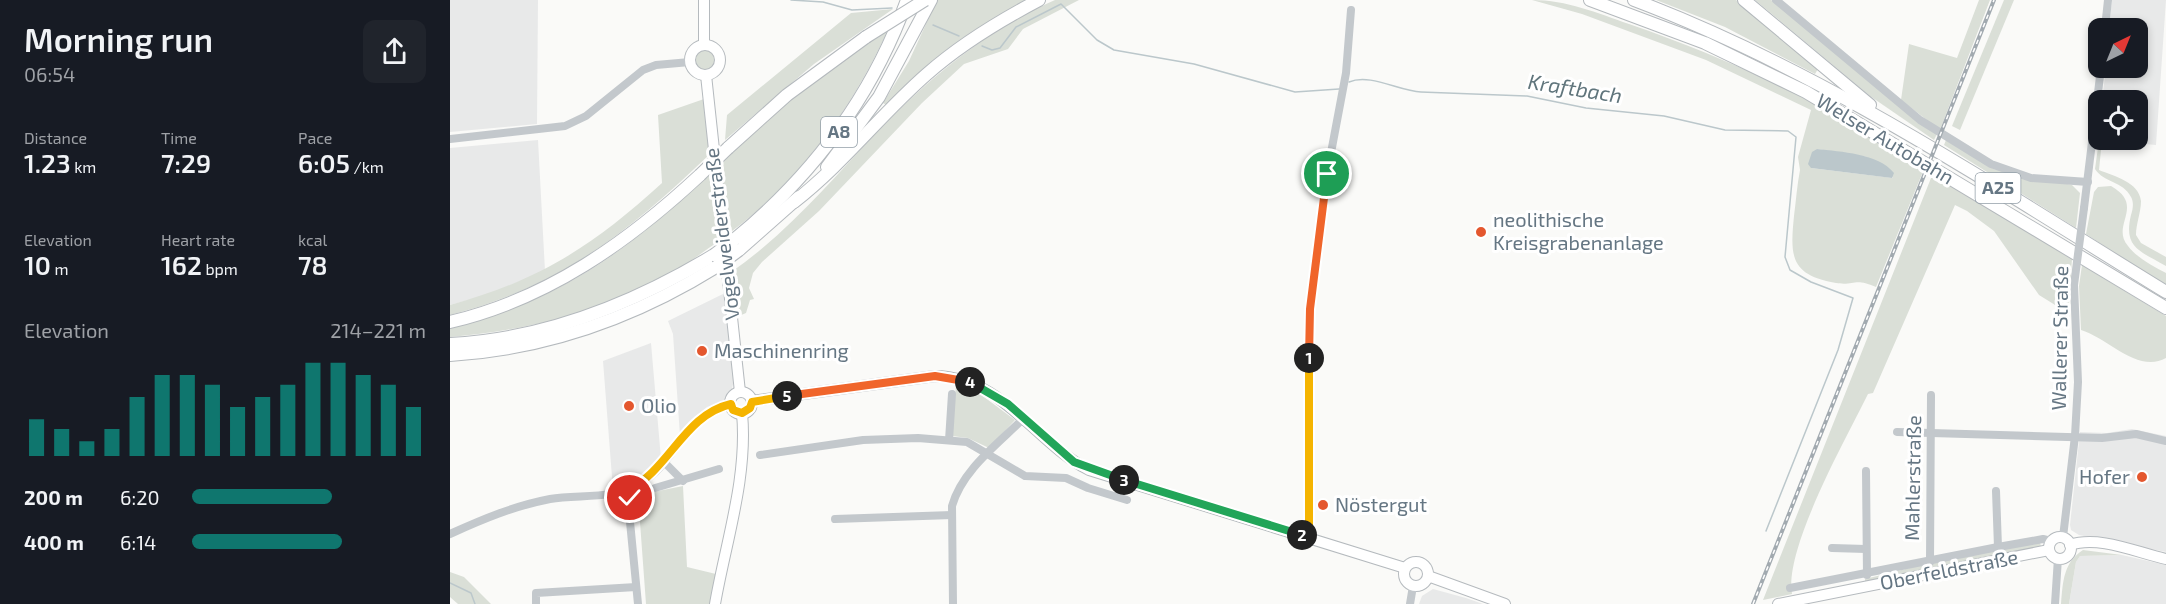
<!DOCTYPE html>
<meta charset="utf-8">
<style>
body{margin:0;font-family:"Exo 2",sans-serif;background:#20242c;color:#f1f3f6;height:100vh;display:flex;flex-direction:column;font-size:22px;white-space:nowrap}
*{box-sizing:border-box;margin:0}
p{font-size:20px;color:#9ea1a6}
.icon{flex:none;width:33px;height:33px;fill:none;stroke:currentColor;stroke-width:2;stroke-linecap:round;stroke-linejoin:round}
.map{position:relative;flex:1;overflow:hidden}
.side{display:flex;flex-direction:column;background:#171b24;width:450px}
.side>*{flex:none}
.needle{width:39px;rotate:43deg}
.buttons{position:absolute;left:1638px;top:18px;display:grid;gap:12px}
.buttons a{display:grid;place-items:center;width:60px;height:60px;border-radius:12px;background:#171b24;box-shadow:0 3px 9px #0003;font-size:30px}
.pin{position:absolute;display:grid;place-items:center;width:51px;height:51px;color:#fff;margin:-26px;border:3px solid #fff;border-radius:50%;box-shadow:0 2px 6px #0007}
.km{position:absolute;width:30px;height:30px;margin:-15px;border-radius:50%;background:#222;color:#fff;font-size:16px;line-height:30px;text-align:center}
.round{display:grid;place-items:center;flex:none;width:63px;height:63px;border-radius:12px;background:#20242c}
.summary{display:flex;align-items:center;justify-content:space-between;height:102px;padding:0 24px}
h1{font-size:33px;font-weight:600;line-height:45px}
.figures{display:grid;grid-template-columns:repeat(3,1fr);gap:9px;height:102px;padding:6px 24px}
.figures div{display:grid;align-content:center}
.figures b{font-size:26px;font-weight:600}
.figures small{font-size:16px;font-weight:400}
.figures p{font-size:16px}
.chart{height:168px;padding:12px 24px}
.chart p{display:flex;justify-content:space-between}
.chart svg{width:100%;height:108px;margin-top:6px;stroke:#0f766e;stroke-width:6}
ul{padding:0 24px;list-style:none;font-size:20px}
li{display:grid;grid-template-columns:96px 72px 1fr;align-items:center;height:45px}
li i{height:15px;border-radius:8px;background:#0f766e}
main{display:flex;flex:1;min-height:0}
.map>svg:first-child{display:block}
.built{fill:#e8e9e9}
.green{fill:#dadfd7;fill-rule:evenodd}
.water{fill:#bbc7cb}
.lines{fill:none;stroke-linecap:round;stroke-linejoin:round}
.stream{stroke:#bbc7cb;stroke-width:1.5}
.major-casing{stroke:#b5babe;stroke-width:12}
.highway-casing{stroke:#b4b9bd;stroke-width:14}
.minor{stroke:#c3c8cc;stroke-width:8}
.major{stroke:#fff;stroke-width:10}
.highway{stroke:#fff;stroke-width:12}
.rail-casing{stroke:#a2aab0;stroke-width:4}
.rail{stroke:#fff;stroke-width:1.5;stroke-dasharray:4.5;stroke-linecap:butt}
.highway-bridge-casing{stroke:#b4b9bd;stroke-width:14;stroke-linecap:butt}
.minor-bridge{stroke:#c3c8cc;stroke-width:8}
.highway-bridge{stroke:#fff;stroke-width:12}
.split-1-casing{stroke:#fff;stroke-width:12}
.split-2-casing{stroke:#fff;stroke-width:12}
.split-3-casing{stroke:#fff;stroke-width:12}
.split-4-casing{stroke:#fff;stroke-width:12}
.split-5-casing{stroke:#fff;stroke-width:12}
.split-6-casing{stroke:#fff;stroke-width:12}
.split-1{stroke:#f0652b;stroke-width:8}
.split-2{stroke:#f5b400;stroke-width:8}
.split-3{stroke:#22a559;stroke-width:8}
.split-4{stroke:#22a559;stroke-width:8}
.split-5{stroke:#f0652b;stroke-width:8}
.split-6{stroke:#f5b400;stroke-width:8}
.poi-dot{fill:#e4572e;stroke:#fff;stroke-width:2}
.labels{text-anchor:middle;stroke-width:6;stroke-linejoin:round;paint-order:stroke}
.shield{fill:#fff;stroke:#939fa8;stroke-width:1.5}
.shield-label{font-size:18px;font-weight:bold;fill:#657683}
.street-label{font-size:20px;fill:#657683;stroke:#fff}
.poi-label{font-size:20px;fill:#657683;stroke:#fff;text-anchor:start}
.water-label{font-size:21px;font-style:italic;fill:#60757c;stroke:#fff}
</style>
<main>
<section class="side">
<div class="summary"><div><h1>Morning run</h1><p>06:54</p></div><a class="round"><svg class="icon" aria-label="share" viewBox="0 0 24 24"><path d="M12 15V3M7 8l5-5 5 5M5 13v7h14v-7"/></svg></a></div>
<div class="figures">
<div><p>Distance</p><b>1.23<small> km</small></b></div>
<div><p>Time</p><b>7:29</b></div>
<div><p>Pace</p><b>6:05<small> /km</small></b></div>
</div>
<div class="figures">
<div><p>Elevation</p><b>10<small> m</small></b></div>
<div><p>Heart rate</p><b>162<small> bpm</small></b></div>
<div><p>kcal</p><b>78</b></div>
</div>
<div class="chart"><p><span>Elevation</span>214–221 m</p>
<svg viewBox="0 0 160 44" preserveAspectRatio="none"><path d="M5 44V29M15 44V33M25 44V38M35 44V33M45 44V20M55 44V11M65 44V11M75 44V15M85 44V24M95 44V20M105 44V15M115 44V6M125 44V6M135 44V11M145 44V15M155 44V24"/></svg>
</div>
<ul>
<li><b>200 m</b>6:20<i style="width:60%"></i></li>
<li><b>400 m</b>6:14<i style="width:64%"></i></li>
</ul>
</section>
<div class="map">
<svg width="1716" height="604" viewBox="0 0 1716 604">
<rect width="100%" height="100%" fill="#fafaf8"/>
<g class="built">
<polygon points="0,0 88,0 87,124 0,132"/>
<polygon points="1662,0 1716,0 1706,145 1649,140 1688,140 1688,100 1652,100 1656,68 1688,68 1688,28 1659,28"/>
<polygon points="88,140 95,271 37,295 0,305 0,148"/>
<polygon points="275,293 284,380 281,393 276,400 257,407 247,415 230,436 223,334 218,321"/>
<polygon points="201,343 211,459 199,474 183,484 163,490 153,361"/>
<polygon points="1682,429 1716,436 1716,552 1629,535 1621,530 1620,525 1630,432 1657,433"/>
<polygon points="1672,555 1716,565 1716,604 1619,604 1626,562 1630,556"/>
<polygon points="983,589 1016,598 1033,604 969,604 972,596"/>
</g>
<g class="green">
<path d="M487,0H578C526,31 479,63 436,105L433,103L459,61Z"/>
<path d="M605,0H629L573,29L558,49L514,64L472,103L369,211L312,262L303,273L299,288L304,299L300,300L296,313L289,316L284,270C338,232 381,181 426,133C478,79 536,30 605,0Z"/>
<path d="M1082,0C1117,0 1147,13 1179,24C1243,46 1304,72 1364,103C1402,122 1437,147 1474,169L1426,287C1404,277 1405,286 1386,283C1340,275 1340,256 1344,216C1346,201 1347,185 1350,170L1348,157L1361,110L1256,60L1132,14ZM1367,149L1417,157L1443,178L1361,168Z"/>
<polygon points="1206,0 1286,0 1368,69 1365,74 1275,27"/>
<polygon points="1305,0 1321,0 1487,134 1484,140 1420,96"/>
<polygon points="1529,0 1540,0 1490,130 1451,100 1459,44 1507,58"/>
<polygon points="1554,0 1564,0 1510,130 1502,126"/>
<polygon points="443,9 364,64 275,140 277,115 401,13"/>
<path d="M438,30C402,108 351,179 282,231L269,165L321,116L372,74Z"/>
<circle cx="254" cy="61" r="11"/>
<path d="M254,99L260,154C177,233 114,285 0,315V305C90,280 143,246 212,183L208,115Z"/>
<polygon points="1496,140 1544,169 1622,185 1630,193 1626,228 1494,145"/>
<path d="M1649,140H1652L1649,170C1664,176 1689,182 1691,201C1691,212 1686,224 1686,235L1691,243L1716,257V266C1690,251 1673,248 1681,215C1683,209 1684,202 1681,197C1673,181 1654,183 1645,169Z"/>
<path d="M261,173L269,241C253,252 236,265 219,275C153,313 76,330 0,337V327C37,316 73,306 108,288C165,259 214,217 261,173Z"/>
<path d="M1483,173L1622,259L1618,313L1589,295L1544,231L1517,211L1505,205L1423,393L1418,394C1396,439 1334,548 1342,594L1313,600Z"/>
<path d="M1661,186C1696,206 1660,225 1678,246C1687,258 1703,266 1716,273V287L1636,234L1644,192L1648,187Z"/>
<path d="M1632,265L1716,316V358C1688,374 1658,338 1631,330L1629,286Z"/>
<polygon points="506,385 526,391 565,420 539,448 518,438 502,436"/>
<polygon points="233,486 237,567 266,574 262,604 196,604 188,495"/>
<polygon points="1590,542 1591,547 1415,584 1415,579 1508,556"/>
<path d="M1633,550L1672,555L1630,556L1626,562L1619,604H1611C1613,582 1613,563 1633,550Z"/>
<polygon points="0,572 14,577 41,604 8,604 0,597"/>
</g>
<path class="water" d="M1367,149C1391,152 1428,153 1444,173L1442,178L1361,168L1358,164L1362,152Z"/>
<g class="lines">
<g class="stream">
<polyline points="341,0 373,2 402,10 442,8"/>
<polyline points="483,25 509,36"/>
<polyline points="532,46 542,50 550,48 566,27 611,4 647,40 664,50 744,64 845,92 889,89"/>
<path d="M899,82C920,73 949,91 971,92L1077,96L1136,108L1214,116L1275,130L1338,131L1346,137L1335,257L1340,270L1361,282L1403,298L1388,350L1316,531"/>
<polyline points="0,583 21,593 25,604"/>
</g>
<g class="major-casing">
<g id="major">
<polyline points="254,45 254,0"/>
<circle cx="255" cy="60" r="15"/>
<polyline points="256,75 290,392"/>
<circle cx="291" cy="403" r="11"/>
<path d="M302,401L485,376C553,377 584,442 639,470L955,568"/>
<circle cx="1610" cy="548" r="11"/>
<path d="M1620,545C1649,535 1688,553 1716,559"/>
<circle cx="966" cy="574" r="12"/>
<polyline points="978,576 1055,604"/>
<path d="M265,604C276,541 298,477 292,413"/>
<polyline points="1328,604 1599,550"/>
</g>
</g>
<g class="highway-casing">
<g id="highway">
<polyline points="1140,0 1255,43 1356,92 1716,308"/>
<path d="M1184,0C1375,72 1543,186 1716,292"/>
<polyline points="1294,0 1420,105"/>
<polyline points="278,148 337,95 416,37"/>
<polyline points="377,167 429,97 481,0"/>
<path d="M344,202C394,163 430,115 477,74C511,44 549,21 589,0"/>
<path d="M285,239C364,174 422,97 457,0"/>
<polyline points="289,250 349,197"/>
<path d="M0,322C98,299 178,242 250,175"/>
<path d="M0,344C96,339 183,304 264,255"/>
<path d="M0,355C97,349 184,318 266,267"/>
</g>
</g>
<g class="minor">
<polyline points="1326,0 1470,120 1541,164 1581,178 1638,182"/>
<polyline points="1655,28 1658,0"/>
<polyline points="0,139 115,126 136,116 193,70 206,65 240,62"/>
<polyline points="1634,208 1651,68"/>
<polyline points="1447,432 1652,438 1686,434 1716,441"/>
<polyline points="499,440 502,394"/>
<polyline points="310,455 413,440 468,438 517,442 575,476 616,478 638,488 677,500"/>
<polyline points="214,462 233,481"/>
<polyline points="1416,471 1417,575"/>
<polyline points="205,488 269,469"/>
<polyline points="177,491 188,604"/>
<polyline points="1546,491 1548,547"/>
<polyline points="385,519 502,515"/>
<path d="M0,534C33,519 64,506 100,499C129,494 163,500 190,484C227,462 234,415 281,404"/>
<polyline points="858,537 860,309 877,174 896,73 901,10"/>
<polyline points="1613,537 1625,436 1628,382 1624,285"/>
<polyline points="1382,548 1416,549"/>
<polyline points="1480,562 1481,395"/>
<polyline points="1340,588 1548,547 1593,539 1601,541"/>
<polyline points="86,604 86,593 186,587"/>
<path d="M503,604L502,506C512,470 548,444 574,418"/>
<polyline points="960,604 963,586"/>
<polyline points="1605,604 1608,558"/>
</g>
<use href="#major" class="major"/>
<use href="#highway" class="highway"/>
<g class="rail-casing">
<polyline id="rail" points="1303,604 1544,0"/>
</g>
<use href="#rail" class="rail"/>
<g class="highway-bridge-casing">
<g id="highway-bridge">
<polyline points="416,37 475,0"/>
<polyline points="250,175 278,148"/>
<polyline points="264,255 285,239"/>
<polyline points="266,267 289,250"/>
</g>
</g>
<polyline class="minor-bridge" points="1624,285 1634,208"/>
<use href="#highway-bridge" class="highway-bridge"/>
</g>
<g class="lines">
<g class="split-1-casing">
<polyline id="split-1" points="859,358 860,309 877,174"/>
</g>
<g class="split-2-casing">
<polyline id="split-2" points="852,535 858,537 859,532 859,358"/>
</g>
<g class="split-3-casing">
<polyline id="split-3" points="674,480 852,535"/>
</g>
<g class="split-4-casing">
<polyline id="split-4" points="520,382 558,404 624,462 674,480"/>
</g>
<g class="split-5-casing">
<polyline id="split-5" points="337,396 485,376 520,382"/>
</g>
<g class="split-6-casing">
<path id="split-6" d="M180,498L177,491C220,469 234,415 281,404L283,410L292,413L300,408L302,402L337,396"/>
</g>
<use href="#split-1" class="split-1"/>
<use href="#split-2" class="split-2"/>
<use href="#split-3" class="split-3"/>
<use href="#split-4" class="split-4"/>
<use href="#split-5" class="split-5"/>
<use href="#split-6" class="split-6"/>
</g>
<g class="poi-dot">
<circle cx="1031" cy="232" r="6"/>
<circle cx="252" cy="351" r="6"/>
<circle cx="179" cy="406" r="6"/>
<circle cx="1692" cy="477" r="6"/>
<circle cx="873" cy="505" r="6"/>
</g>
<g class="labels">
<g class="shield">
<rect x="371" y="117" width="36" height="30" rx="4.5"/>
<rect x="1525.5" y="173" width="45" height="30" rx="4.5"/>
</g>
<g class="shield-label">
<text x="389" y="138">A8</text>
<text x="1548" y="194">A25</text>
</g>
<g class="street-label">
<text transform="translate(1435 139) rotate(31)" y="7">Welser Autobahn</text>
<text transform="translate(272 234) rotate(-97)" y="7">Vogelweiderstraße</text>
<text transform="translate(1610 338) rotate(-89)" y="7">Wallerer Straße</text>
<text transform="translate(1463 478) rotate(-89)" y="7">Mahlerstraße</text>
<text transform="translate(1499 570) rotate(-11)" y="7">Oberfeldstraße</text>
</g>
<g class="poi-label">
<text x="1043" y="227">neolithische<tspan x="1043" dy="23">Kreisgrabenanlage</tspan></text>
<text x="264" y="358">Maschinenring</text>
<text x="191" y="413">Olio</text>
<text x="1680" y="484" text-anchor="end">Hofer</text>
<text x="885" y="512">Nöstergut</text>
</g>
<g class="water-label">
<text transform="translate(1125 89) rotate(9)" y="7">Kraftbach</text>
</g>
</g>
</svg>
<div class="buttons">
<a><svg class="needle" viewBox="-14 -14 28 28"><path d="M0-13l5 13h-10z" fill="#e53935"/><path d="M0 13l5-13h-10z" fill="#9ea1a6"/></svg></a>
<a><svg class="icon" aria-label="locate" viewBox="0 0 24 24"><circle cx="12" cy="12" r="6"/><path d="M12 2v4M12 18v4M2 12h4M18 12h4"/></svg></a>
</div>
<div class="pin" style="left:877px;top:174px;background:#1e9e55"><svg class="icon" aria-label="arrive" viewBox="0 0 24 24"><path d="M6 21V4h12l-3 4 3 4H6"/></svg></div>
<div class="pin" style="left:180px;top:498px;background:#d93025"><svg class="icon" aria-label="check" viewBox="0 0 24 24"><path d="M5 12l5 5 9-10"/></svg></div>
<b class="km" style="left:859px;top:358px">1</b>
<b class="km" style="left:852px;top:535px">2</b>
<b class="km" style="left:674px;top:480px">3</b>
<b class="km" style="left:520px;top:382px">4</b>
<b class="km" style="left:337px;top:396px">5</b>
</div>
</main>
